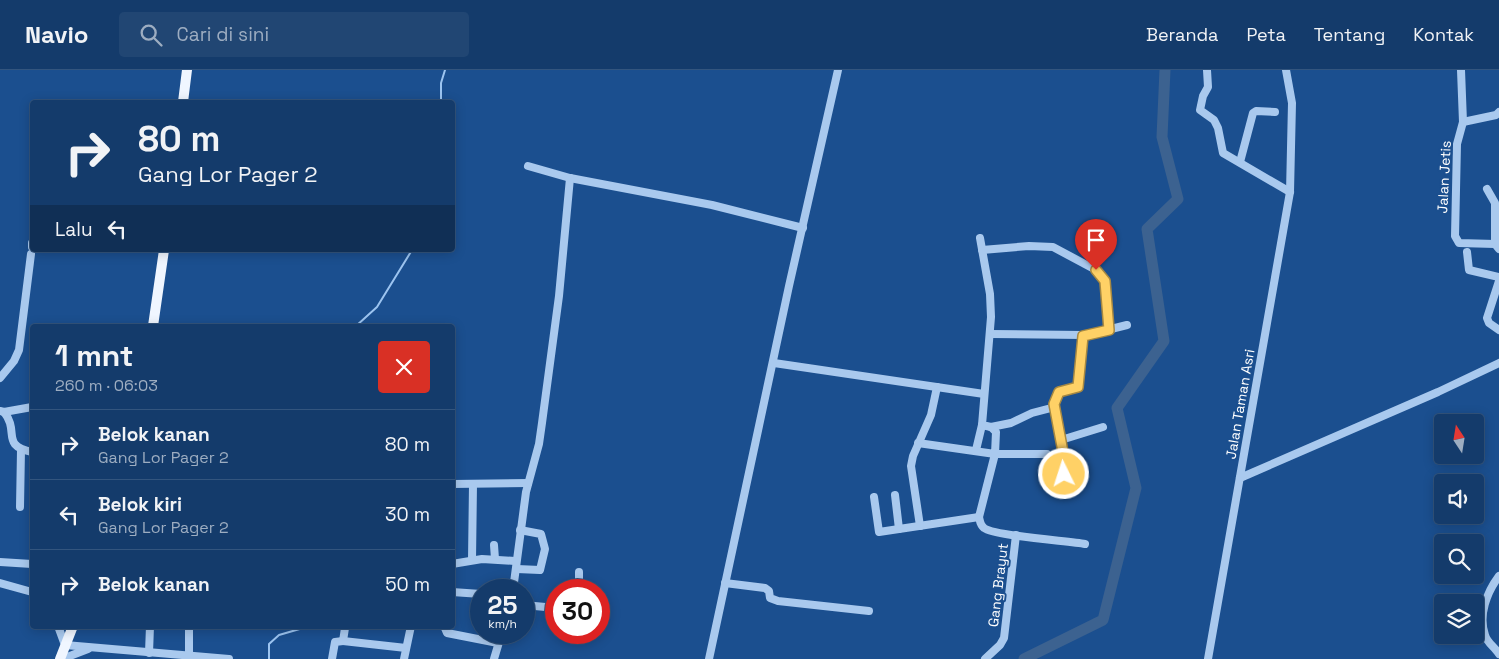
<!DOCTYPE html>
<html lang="id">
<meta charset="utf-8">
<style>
:root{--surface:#143b6b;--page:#214673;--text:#f1f3f6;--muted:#9dadc1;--line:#33557e}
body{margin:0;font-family:"Space Grotesk",sans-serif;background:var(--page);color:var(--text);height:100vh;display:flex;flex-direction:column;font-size:19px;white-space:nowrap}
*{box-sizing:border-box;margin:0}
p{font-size:16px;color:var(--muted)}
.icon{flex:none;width:28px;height:28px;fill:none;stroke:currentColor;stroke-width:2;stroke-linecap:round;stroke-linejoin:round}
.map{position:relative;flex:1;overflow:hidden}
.sheet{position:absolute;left:30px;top:254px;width:425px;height:305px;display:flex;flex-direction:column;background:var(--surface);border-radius:5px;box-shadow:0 2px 12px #0003,0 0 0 1px var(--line)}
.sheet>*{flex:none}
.guide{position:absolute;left:30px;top:30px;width:425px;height:152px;border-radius:5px;box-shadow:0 2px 12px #0003,0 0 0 1px var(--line);background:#143b6b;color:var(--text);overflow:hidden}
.needle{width:32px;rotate:348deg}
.fabs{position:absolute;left:1434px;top:344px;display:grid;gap:10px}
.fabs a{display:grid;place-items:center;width:50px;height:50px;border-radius:5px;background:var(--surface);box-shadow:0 2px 12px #0003,0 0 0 1px var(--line);font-size:25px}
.speed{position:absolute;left:470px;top:509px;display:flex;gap:10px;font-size:25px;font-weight:700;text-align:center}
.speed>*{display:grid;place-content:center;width:65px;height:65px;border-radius:50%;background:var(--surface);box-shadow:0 2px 12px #0003,0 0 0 1px var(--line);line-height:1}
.speed small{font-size:12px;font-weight:400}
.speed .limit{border:8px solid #d22;background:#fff;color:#111}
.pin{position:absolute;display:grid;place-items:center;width:42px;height:42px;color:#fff;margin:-51px -21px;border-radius:50% 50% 50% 0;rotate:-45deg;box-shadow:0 0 5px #0007}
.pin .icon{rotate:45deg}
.me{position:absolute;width:55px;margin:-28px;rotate:356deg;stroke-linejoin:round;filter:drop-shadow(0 0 4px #0008)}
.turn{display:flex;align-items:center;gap:18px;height:105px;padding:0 25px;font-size:22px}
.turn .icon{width:65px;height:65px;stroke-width:2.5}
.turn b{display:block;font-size:35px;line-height:42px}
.then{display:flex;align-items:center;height:48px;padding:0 25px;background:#0003;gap:10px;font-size:19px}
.round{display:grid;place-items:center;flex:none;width:52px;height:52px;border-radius:5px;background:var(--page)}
.headline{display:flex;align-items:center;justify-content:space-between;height:85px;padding:0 25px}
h1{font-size:30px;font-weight:700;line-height:38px}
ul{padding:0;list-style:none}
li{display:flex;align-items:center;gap:15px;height:70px;padding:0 25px;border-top:1px solid var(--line)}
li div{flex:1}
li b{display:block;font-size:19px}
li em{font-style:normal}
header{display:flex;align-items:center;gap:30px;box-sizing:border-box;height:70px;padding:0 25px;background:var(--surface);border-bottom:1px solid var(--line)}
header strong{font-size:24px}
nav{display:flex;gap:28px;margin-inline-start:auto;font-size:18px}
.search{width:350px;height:45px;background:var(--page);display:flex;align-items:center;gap:12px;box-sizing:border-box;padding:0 18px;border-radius:5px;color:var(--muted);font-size:19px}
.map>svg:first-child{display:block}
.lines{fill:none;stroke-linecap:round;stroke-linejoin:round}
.stream{stroke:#9cc4f0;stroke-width:2}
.river{stroke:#3c6290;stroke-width:11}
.minor{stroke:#a9c9ee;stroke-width:8}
.major{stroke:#f0f6ff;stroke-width:10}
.route-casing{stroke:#a68842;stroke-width:12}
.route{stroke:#ffd166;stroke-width:9}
.labels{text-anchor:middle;stroke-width:4;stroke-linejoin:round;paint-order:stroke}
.street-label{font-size:14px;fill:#fff;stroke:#1b4f8f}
</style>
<header>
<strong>Navio</strong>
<div class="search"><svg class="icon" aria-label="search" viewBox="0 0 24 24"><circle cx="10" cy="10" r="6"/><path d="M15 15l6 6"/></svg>Cari di sini</div>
<nav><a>Beranda</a><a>Peta</a><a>Tentang</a><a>Kontak</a></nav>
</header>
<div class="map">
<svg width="1499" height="589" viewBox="0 0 1499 589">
<rect width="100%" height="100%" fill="#1b4f8f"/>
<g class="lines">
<g class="stream">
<path d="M 441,32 L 441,13 L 445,0"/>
<path d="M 356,256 L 377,237 L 412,180"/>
<path d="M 269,589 L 269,574 L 279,565 L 310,556"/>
</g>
<path class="river" d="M 1024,589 L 1103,550 L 1136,418 L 1117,338 L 1164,271 L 1147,159 L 1178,129 L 1162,67 L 1165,0"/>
<g class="minor">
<path d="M 1207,0 L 1208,17 L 1203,26 L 1200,40 L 1214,50 L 1218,58 L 1223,83 L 1290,122"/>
<path d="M 1461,0 L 1463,52 L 1457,74 L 1455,166 L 1459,173 L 1495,174 L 1499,179"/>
<path d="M 1463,52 L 1496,45 L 1499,42"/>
<path d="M 1240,92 L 1253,43 L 1256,41 L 1275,42"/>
<path d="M 528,96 L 570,108 L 712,135 L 803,158"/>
<path d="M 1487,119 L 1495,133 L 1495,174"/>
<path d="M 32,177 L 32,173"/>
<path d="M 982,180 L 1029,176 L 1053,177 L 1096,200 L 1105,211 L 1109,260"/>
<path d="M 1467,182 L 1469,200 L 1499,207"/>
<path d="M 1499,211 L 1487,248 L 1489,253 L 1499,260"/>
<path d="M 990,264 L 1083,265 L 1078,317 L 1059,322 L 1054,334 L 1063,382 L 1064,404 L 1079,407"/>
<path d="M 1083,266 L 1127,255"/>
<path d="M 774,293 L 984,324"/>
<path d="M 0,308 L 14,291 L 19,280 L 31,184"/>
<path d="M 0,341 L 4,342 C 20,362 0,375 32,382"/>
<path d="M 4,342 L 32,337"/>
<path d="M 991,357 L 1011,353 L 1032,343 L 1055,337"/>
<path d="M 1061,370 L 1103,357"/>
<path d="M 918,373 L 995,384 L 996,362 L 991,357 L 982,355 L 991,247 L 990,224 L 980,168"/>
<path d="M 976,380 L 982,355"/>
<path d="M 1047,384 L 995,384 L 979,447 C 980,451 980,455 984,458 C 994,466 1068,471 1085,474"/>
<path d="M 1240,408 L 1438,322 L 1499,293"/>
<path d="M 452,414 L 528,413"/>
<path d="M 895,425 L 899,459"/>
<path d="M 874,427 L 879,462 L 979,447"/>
<path d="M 20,437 L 21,380"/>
<path d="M 920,456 L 911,396 L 913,386 L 931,345 L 937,317"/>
<path d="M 494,475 L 495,489"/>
<path d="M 472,490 L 473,414"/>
<path d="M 0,492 L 32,494"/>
<path d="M 452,494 L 482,489 L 515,491"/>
<path d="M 517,499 L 540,500 L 545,479 L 541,464 L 520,460"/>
<path d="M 1499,506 C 1487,522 1478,545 1485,565 C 1487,573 1495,577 1499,584"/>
<path d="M 0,513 L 32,522"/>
<path d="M 725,513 L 765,518 L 769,521 L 770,528 L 778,531 L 869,541"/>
<path d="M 513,520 L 526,422 L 539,374 L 542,353 L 559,226 L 570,108"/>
<path d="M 579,520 L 579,502"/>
<path d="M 452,522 L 481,524"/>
<path d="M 524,535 L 556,538"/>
<path d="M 58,556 L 65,575 L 229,589"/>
<path d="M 189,556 L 189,586"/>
<path d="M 444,556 L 447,563 L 498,573"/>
<path d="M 345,558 L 343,571 L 406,578"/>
<path d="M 149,583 L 150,556"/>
<path d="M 62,589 L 88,579"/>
<path d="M 332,589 L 335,572 L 343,571"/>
<path d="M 404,589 L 411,556"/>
<path d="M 494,589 L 502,562"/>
<path d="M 709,589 L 789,216 L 838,0"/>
<path d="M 985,589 L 1000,575 L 1004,568 L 1016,465"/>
<path d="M 1208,589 L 1290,122 L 1292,33 L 1286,0"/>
</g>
<g class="major">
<path d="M 183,32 L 187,0"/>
<path d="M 153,256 L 164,180"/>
<path d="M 60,589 L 73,556"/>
</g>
</g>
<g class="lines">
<defs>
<path id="route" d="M 1064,404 L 1063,382 L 1054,334 L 1059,322 L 1078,317 L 1083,266 L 1109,260 L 1105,211 L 1096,200"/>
</defs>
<use href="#route" class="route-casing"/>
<use href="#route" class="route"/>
</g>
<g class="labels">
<g class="street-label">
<text transform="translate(1444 107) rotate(-87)" y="5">Jalan Jetis</text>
<text transform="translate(1240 334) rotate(-80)" y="5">Jalan Taman Asri</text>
<text transform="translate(998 515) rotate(-83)" y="5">Gang Brayut</text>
</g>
</g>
</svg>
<div class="fabs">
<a><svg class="needle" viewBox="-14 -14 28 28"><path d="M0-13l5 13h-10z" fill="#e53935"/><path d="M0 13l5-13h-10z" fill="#9dadc1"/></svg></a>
<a><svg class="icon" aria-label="sound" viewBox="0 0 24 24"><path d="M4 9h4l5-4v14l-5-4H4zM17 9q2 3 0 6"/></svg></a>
<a><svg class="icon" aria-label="search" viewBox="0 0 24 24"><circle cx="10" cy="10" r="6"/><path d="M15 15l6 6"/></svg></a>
<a><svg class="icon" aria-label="layers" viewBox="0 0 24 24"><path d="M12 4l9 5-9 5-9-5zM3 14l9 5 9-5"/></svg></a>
</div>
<div class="speed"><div>25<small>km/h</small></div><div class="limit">30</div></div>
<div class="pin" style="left:1096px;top:200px;background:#d93025"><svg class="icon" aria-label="arrive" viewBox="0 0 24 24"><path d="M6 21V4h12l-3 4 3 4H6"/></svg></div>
<svg class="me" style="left:1064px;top:404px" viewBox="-20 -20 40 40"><circle r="17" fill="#ffd166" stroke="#fff" stroke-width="3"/><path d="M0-11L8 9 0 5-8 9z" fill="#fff"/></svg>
<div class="guide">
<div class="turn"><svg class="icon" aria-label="right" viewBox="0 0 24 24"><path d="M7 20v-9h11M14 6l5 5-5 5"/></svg><div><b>80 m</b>Gang Lor Pager 2</div></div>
<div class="then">Lalu<svg class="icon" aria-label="left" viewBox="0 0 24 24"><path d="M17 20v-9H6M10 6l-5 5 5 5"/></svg></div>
</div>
<section class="sheet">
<div class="headline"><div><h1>1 mnt</h1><p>260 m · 06:03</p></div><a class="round" style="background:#d93025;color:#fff"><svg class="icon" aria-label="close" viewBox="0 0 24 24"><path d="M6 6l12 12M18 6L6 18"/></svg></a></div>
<ul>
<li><svg class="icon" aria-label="right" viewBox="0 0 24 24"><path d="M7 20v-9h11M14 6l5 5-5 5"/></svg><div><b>Belok kanan</b><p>Gang Lor Pager 2</p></div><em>80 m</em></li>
<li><svg class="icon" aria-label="left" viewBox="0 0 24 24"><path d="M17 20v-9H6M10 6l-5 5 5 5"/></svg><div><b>Belok kiri</b><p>Gang Lor Pager 2</p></div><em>30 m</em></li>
<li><svg class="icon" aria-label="right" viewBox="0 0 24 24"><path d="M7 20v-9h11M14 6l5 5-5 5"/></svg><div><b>Belok kanan</b></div><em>50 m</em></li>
</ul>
</section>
</div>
